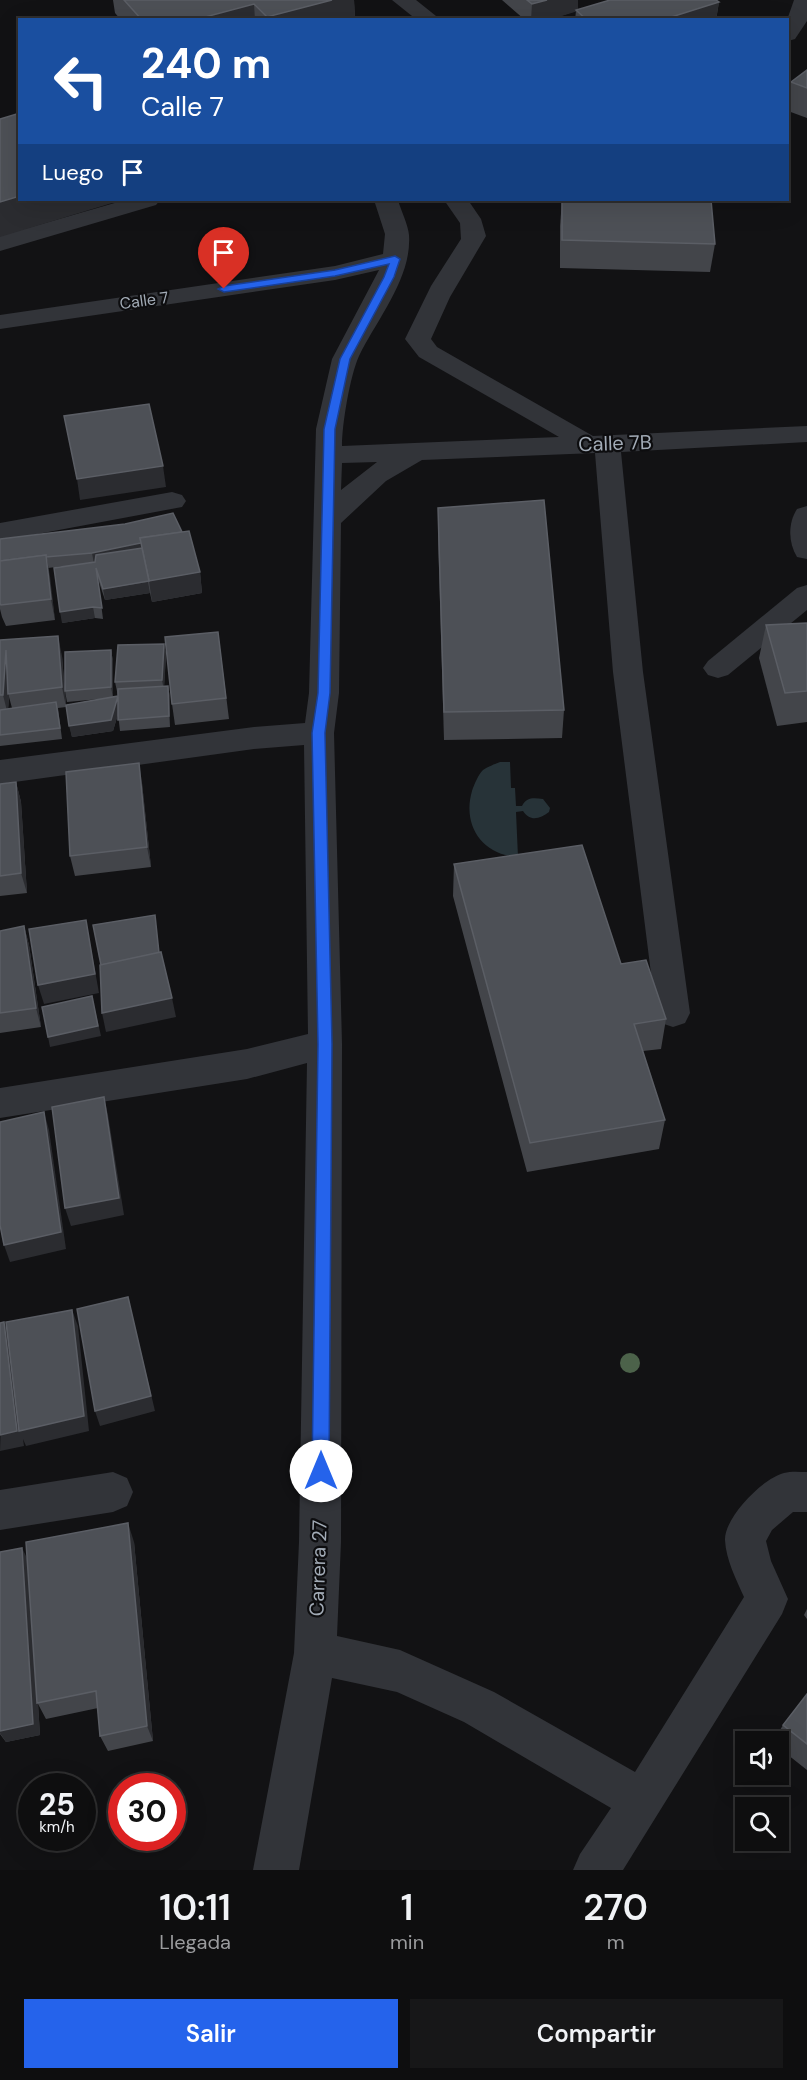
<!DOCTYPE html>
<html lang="es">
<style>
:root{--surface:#0e0e0f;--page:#171718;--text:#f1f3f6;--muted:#9b9c9e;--line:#2e2e2f;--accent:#2563eb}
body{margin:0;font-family:"DM Sans",sans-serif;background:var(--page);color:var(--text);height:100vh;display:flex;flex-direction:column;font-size:22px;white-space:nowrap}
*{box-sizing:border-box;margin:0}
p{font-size:20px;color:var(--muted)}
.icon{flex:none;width:33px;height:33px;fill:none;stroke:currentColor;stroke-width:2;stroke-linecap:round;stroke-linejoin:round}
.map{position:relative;height:1870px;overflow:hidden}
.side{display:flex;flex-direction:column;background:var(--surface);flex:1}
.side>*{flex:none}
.banner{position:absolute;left:18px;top:18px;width:771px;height:183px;border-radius:0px;box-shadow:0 6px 24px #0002,0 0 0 2px var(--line);background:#1a4fa0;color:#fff;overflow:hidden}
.controls{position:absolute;left:735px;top:1731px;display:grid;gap:12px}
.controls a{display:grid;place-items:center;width:54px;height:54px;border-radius:0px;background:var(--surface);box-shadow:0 6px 24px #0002,0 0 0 2px var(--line);font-size:30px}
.speed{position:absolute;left:18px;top:1773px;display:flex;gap:12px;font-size:30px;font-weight:700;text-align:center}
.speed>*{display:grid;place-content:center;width:78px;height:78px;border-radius:50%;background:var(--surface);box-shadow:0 6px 24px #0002,0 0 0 2px var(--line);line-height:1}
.speed small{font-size:15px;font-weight:400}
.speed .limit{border:9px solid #d22;background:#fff;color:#111}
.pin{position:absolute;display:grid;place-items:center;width:51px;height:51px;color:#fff;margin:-62px -26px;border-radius:50% 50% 50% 0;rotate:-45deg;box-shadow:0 0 6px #0007}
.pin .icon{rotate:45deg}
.me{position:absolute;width:66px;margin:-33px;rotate:0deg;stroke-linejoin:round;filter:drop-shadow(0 0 4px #0008)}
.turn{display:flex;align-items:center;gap:21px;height:126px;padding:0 24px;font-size:27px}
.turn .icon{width:78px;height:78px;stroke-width:2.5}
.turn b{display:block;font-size:42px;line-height:51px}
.then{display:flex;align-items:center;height:57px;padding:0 24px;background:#0003;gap:12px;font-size:22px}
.eta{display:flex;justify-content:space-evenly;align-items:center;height:102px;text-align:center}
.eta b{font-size:36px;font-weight:600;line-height:42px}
.button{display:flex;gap:12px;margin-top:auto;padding:12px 24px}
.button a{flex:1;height:69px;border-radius:0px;background:var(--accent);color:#fff;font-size:24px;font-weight:600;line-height:69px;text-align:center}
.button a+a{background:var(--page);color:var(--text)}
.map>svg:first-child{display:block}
.water{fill:#273338}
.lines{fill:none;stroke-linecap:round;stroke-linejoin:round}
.minor{fill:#323439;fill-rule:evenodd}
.tree{fill:#4c624a}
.wall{fill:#43454a;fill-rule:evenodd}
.shaded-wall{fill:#2b2c30}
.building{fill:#4d5056;stroke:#5b5e65;stroke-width:1.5}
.route{fill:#2563eb;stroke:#184099;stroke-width:1.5}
.labels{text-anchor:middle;stroke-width:4.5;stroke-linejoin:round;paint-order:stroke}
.far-street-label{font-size:16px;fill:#a2abb6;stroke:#0d0d0f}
.street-label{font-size:20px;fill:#a2abb6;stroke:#0d0d0f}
</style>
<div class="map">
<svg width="807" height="1870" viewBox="0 0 807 1870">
<rect width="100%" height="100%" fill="#121214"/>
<path class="water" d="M 500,762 L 510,762 L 511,788 L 515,788 L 516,806 L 522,806 C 527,797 533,798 543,799 L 550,808 L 549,812 C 540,819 530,822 523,811 L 516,812 L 518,857 C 482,855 462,825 472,791 C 474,785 478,775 483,770 C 487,767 495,764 500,762 Z"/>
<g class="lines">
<g class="minor">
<path d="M 392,0 L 416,0 L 441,20 L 417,20 Z"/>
<path d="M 794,0 L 807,0 L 807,21 L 795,39 L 788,41 L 787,20 Z"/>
<path d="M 125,200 L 160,200 L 156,205 L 0,251 L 0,236 Z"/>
<path d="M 374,200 L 398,200 C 401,211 408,224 409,235 C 412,278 377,319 359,356 C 350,376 342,424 342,446 L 559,437 L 419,357 L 405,339 L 431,286 L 461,239 L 460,223 L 444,200 L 468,200 L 481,219 L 486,236 L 450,297 L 431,339 L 437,347 L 593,436 L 807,426 L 807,442 L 621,452 L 643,672 L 690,1013 L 685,1023 L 673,1027 L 661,1023 L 656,1013 L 613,672 L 595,453 L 422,460 L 386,481 L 341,523 L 339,693 L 334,733 L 342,1044 L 341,1542 L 337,1636 L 400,1650 L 494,1692 L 635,1772 L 744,1597 C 736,1579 726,1560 725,1540 C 724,1518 763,1478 784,1473 C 791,1471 800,1472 807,1472 L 807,1512 L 793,1512 L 772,1530 L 766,1541 L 771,1561 L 788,1599 L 782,1614 L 623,1870 L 573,1870 L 580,1854 L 611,1808 L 464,1722 L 397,1692 L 332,1678 L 299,1870 L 253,1870 L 294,1653 L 299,1542 L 307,1063 L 247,1079 L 0,1118 L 0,1088 L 247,1049 L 308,1034 L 304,745 L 254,749 L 0,784 L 0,760 L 254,727 L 305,723 L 309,693 L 316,429 L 332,359 L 379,270 L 335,280 L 0,329 L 0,315 L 335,266 L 383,254 L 385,234 ZM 377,462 L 341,490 L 342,463 Z"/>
<path d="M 172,492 L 182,495 L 186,501 L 182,507 L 0,541 L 0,523 Z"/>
<path d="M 807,506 L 807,559 L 797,557 C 788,542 788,523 797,509 Z"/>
<path d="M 807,585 L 807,610 L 728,675 L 718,678 L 708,675 L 703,668 L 708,661 L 797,588 Z"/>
<path d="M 113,1472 L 127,1478 L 133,1492 L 127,1506 L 113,1512 L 0,1530 L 0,1490 Z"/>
</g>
</g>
<circle class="tree" cx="630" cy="1363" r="10"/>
<g class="wall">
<path d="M 113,0 L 354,0 L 355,20 L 121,20 L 115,13 Z"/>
<path d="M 502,0 L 578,0 L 578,10 L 719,2 L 716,20 L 575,20 L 576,11 L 548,20 L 525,20 Z"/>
<path d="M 807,70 L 807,118 L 788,111 L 788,100 L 791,82 Z"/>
<path d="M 562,200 L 715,244 L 710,272 L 560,268 L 560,226 Z"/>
<path d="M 438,508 L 564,710 L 562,738 L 444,740 L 438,536 Z"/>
<path d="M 125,524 L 200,572 L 202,593 L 152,602 L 150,593 L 105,600 L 98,579 L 103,619 L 95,618 L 62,623 L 64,566 L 48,568 L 55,620 L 6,626 L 2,617 L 0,609 L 0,539 Z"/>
<path d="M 807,623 L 807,722 L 777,726 L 759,658 L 766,625 Z"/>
<path d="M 218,632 L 229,719 L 175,725 L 172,704 Z"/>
<path d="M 0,640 L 62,656 L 66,705 L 100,699 L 67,702 L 65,691 L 111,650 L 113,661 L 113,697 L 118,696 L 115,682 L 164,644 L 166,655 L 164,686 L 168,686 L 170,697 L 170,727 L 120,731 L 118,714 L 113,731 L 72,737 L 66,707 L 58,708 L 62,739 L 0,746 ZM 9,697 L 12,708 L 8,709 Z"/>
<path d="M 16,782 L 21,802 L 27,893 L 0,896 L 0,784 Z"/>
<path d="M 142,783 L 151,867 L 75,876 L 70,856 Z"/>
<path d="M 454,864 L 621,964 L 666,1019 L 661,1049 L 643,1051 L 665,1120 L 659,1149 L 527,1172 L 453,896 Z"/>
<path d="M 24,926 L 29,945 L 41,1027 L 0,1033 L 0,931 Z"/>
<path d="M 134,1542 L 153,1741 L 108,1751 L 100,1736 L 98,1708 L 46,1719 L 38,1704 L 40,1735 L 6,1742 L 0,1734 L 0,1552 L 27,1559 Z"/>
<path d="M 807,1609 L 807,1619 L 804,1615 Z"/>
<path d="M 807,1694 L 807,1770 L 778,1747 L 778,1742 L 773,1742 L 783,1725 Z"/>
</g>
<g class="shaded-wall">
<path d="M 332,0 L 354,0 L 355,20 L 267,20 L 267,17 Z"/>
<path d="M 547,0 L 578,0 L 578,11 L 548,20 L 531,20 L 532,4 Z"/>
<path d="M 719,2 L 716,20 L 662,20 Z"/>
<path d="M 254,4 L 255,20 L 194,20 Z"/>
<path d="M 20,196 L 20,200 L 122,200 L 0,237 L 0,202 Z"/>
<path d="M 163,466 L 166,487 L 80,500 L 77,479 Z"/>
<path d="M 141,543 L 143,554 L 94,564 L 92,553 Z"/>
<path d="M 46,555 L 50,576 L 55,620 L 51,599 Z"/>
<path d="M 200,572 L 202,593 L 152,602 L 149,581 Z"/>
<path d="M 148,582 L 150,593 L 105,600 L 103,589 Z"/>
<path d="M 93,607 L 95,618 L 62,623 L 60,612 Z"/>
<path d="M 58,636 L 62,656 L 66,707 L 62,687 Z"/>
<path d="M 164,644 L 166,655 L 164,691 L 162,680 Z"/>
<path d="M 6,650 L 9,697 L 8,715 L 3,695 Z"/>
<path d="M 111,650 L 113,661 L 113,698 L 111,687 Z"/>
<path d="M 168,686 L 170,697 L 170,727 L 169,716 Z"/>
<path d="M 118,696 L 120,707 L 113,731 L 72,737 L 69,726 Z"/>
<path d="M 139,763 L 142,783 L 151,867 L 147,847 Z"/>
<path d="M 16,782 L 21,802 L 27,893 L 21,873 Z"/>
<path d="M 86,920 L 99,993 L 44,1004 L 38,985 Z"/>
<path d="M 24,926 L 29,945 L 41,1027 L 36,1008 Z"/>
<path d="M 92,996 L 101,1036 L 50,1047 L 48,1037 Z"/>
<path d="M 172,998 L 176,1017 L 106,1032 L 102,1013 Z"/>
<path d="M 104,1097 L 108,1115 L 124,1215 L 71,1226 L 65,1208 Z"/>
<path d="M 44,1112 L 49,1130 L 66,1249 L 10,1262 L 4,1245 Z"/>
<path d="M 128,1297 L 155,1411 L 100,1426 L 95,1411 Z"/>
<path d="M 72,1310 L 78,1326 L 89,1431 L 26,1446 L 23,1439 L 24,1446 L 0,1451 L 4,1322 L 10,1338 Z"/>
<path d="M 128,1523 L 134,1542 L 153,1741 L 147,1726 Z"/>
<path d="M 22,1548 L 29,1562 L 40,1735 L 6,1742 L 0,1733 L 0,1731 Z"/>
</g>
<g class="building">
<path d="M 124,0 L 332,0 L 267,17 L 254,4 L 194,20 L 142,20 Z"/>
<path d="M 527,0 L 547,0 L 532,4 Z"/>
<path d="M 610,0 L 716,0 L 719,2 L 662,20 L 587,20 L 576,10 Z"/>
<path d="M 807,70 L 807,88 L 791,82 Z"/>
<path d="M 20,113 L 20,196 L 0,202 L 0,119 Z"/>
<path d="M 562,200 L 711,200 L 715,244 L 562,240 Z"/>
<path d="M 149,404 L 163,466 L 77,479 L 64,416 Z"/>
<path d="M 544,500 L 564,710 L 444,712 L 438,508 Z"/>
<path d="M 173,513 L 182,532 L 140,538 L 141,543 L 92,553 L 46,557 L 46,555 L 0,561 L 0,539 L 125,524 Z"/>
<path d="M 189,531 L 200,572 L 149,581 L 140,538 Z"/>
<path d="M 142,548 L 149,581 L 103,589 L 96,568 L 102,608 L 93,607 L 60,612 L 54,568 L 95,562 L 96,555 Z"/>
<path d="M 46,555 L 51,599 L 1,605 L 0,603 L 0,561 Z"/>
<path d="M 807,623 L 807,691 L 785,693 L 766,625 Z"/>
<path d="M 218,632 L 226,698 L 172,704 L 165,637 Z"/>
<path d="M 58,636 L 62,687 L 8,694 L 6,650 L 3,695 L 0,695 L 0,640 Z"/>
<path d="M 164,644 L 162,680 L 115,682 L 118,645 Z"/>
<path d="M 111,650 L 111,687 L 65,691 L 65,652 Z"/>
<path d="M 168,686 L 169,716 L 118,720 L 118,696 L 111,720 L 69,726 L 66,705 L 118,696 L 118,689 Z"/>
<path d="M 56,702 L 60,728 L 0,735 L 0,710 Z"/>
<path d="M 139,763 L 147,847 L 70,856 L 66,772 Z"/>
<path d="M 16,782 L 21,873 L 0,876 L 0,784 Z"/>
<path d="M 582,845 L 621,964 L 646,960 L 666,1019 L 634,1024 L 665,1120 L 530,1143 L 454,864 Z"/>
<path d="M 155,915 L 159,953 L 101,965 L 93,925 Z"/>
<path d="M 86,920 L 95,974 L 38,985 L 29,929 Z"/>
<path d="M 24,926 L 36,1008 L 0,1013 L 0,931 Z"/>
<path d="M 161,952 L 172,998 L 102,1013 L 100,965 Z"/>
<path d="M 92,996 L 98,1026 L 48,1037 L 42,1007 Z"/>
<path d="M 104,1097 L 119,1198 L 65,1208 L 52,1107 Z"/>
<path d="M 44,1112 L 61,1232 L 4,1245 L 0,1225 L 0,1122 Z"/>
<path d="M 128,1297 L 151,1396 L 95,1411 L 77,1309 Z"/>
<path d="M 72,1310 L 84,1416 L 19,1431 L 6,1322 Z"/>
<path d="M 4,1322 L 17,1431 L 0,1435 L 0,1323 Z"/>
<path d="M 128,1523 L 147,1726 L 100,1736 L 96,1691 L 37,1703 L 26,1542 Z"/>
<path d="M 22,1548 L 33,1724 L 0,1731 L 0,1552 Z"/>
<path d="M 807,1694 L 807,1744 L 783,1725 Z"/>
</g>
<path class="route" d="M 395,256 L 400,259 L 394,277 L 350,359 L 335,429 L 330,693 L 325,733 L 332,1044 L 329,1471 L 327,1477 L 321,1479 L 315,1477 L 312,1471 L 318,1044 L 312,733 L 318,693 L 324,429 L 340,359 L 384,277 L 389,264 L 335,276 L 224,292 L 218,289 L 224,286 L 335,270 Z"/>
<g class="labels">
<g class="far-street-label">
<text transform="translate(144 300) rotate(-8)" y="6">Calle 7</text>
</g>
<g class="street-label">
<text transform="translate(615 443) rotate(-2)" y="7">Calle 7B</text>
<text transform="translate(318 1568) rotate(-88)" y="7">Carrera 27</text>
</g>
</g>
</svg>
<div class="controls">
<a><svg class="icon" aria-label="sound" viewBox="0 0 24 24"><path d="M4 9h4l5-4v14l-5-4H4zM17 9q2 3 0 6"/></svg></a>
<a><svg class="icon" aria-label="search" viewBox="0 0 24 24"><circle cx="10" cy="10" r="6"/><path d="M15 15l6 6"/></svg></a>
</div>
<div class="speed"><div>25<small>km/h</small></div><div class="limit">30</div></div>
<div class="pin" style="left:224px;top:289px;background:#d93025"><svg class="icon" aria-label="arrive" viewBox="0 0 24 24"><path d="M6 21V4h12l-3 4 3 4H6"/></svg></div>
<svg class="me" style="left:321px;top:1471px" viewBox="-20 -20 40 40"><circle r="19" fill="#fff"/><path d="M0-13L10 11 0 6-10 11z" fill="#2563eb"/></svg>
<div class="banner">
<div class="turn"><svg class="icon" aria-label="left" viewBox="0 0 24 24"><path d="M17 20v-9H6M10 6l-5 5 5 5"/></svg><div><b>240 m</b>Calle 7</div></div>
<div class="then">Luego<svg class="icon" aria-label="arrive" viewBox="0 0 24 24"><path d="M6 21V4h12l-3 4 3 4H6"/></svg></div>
</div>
</div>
<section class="side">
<div class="eta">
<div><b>10:11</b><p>Llegada</p></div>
<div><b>1</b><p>min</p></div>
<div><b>270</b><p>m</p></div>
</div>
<div class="button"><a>Salir</a><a>Compartir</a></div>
</section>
